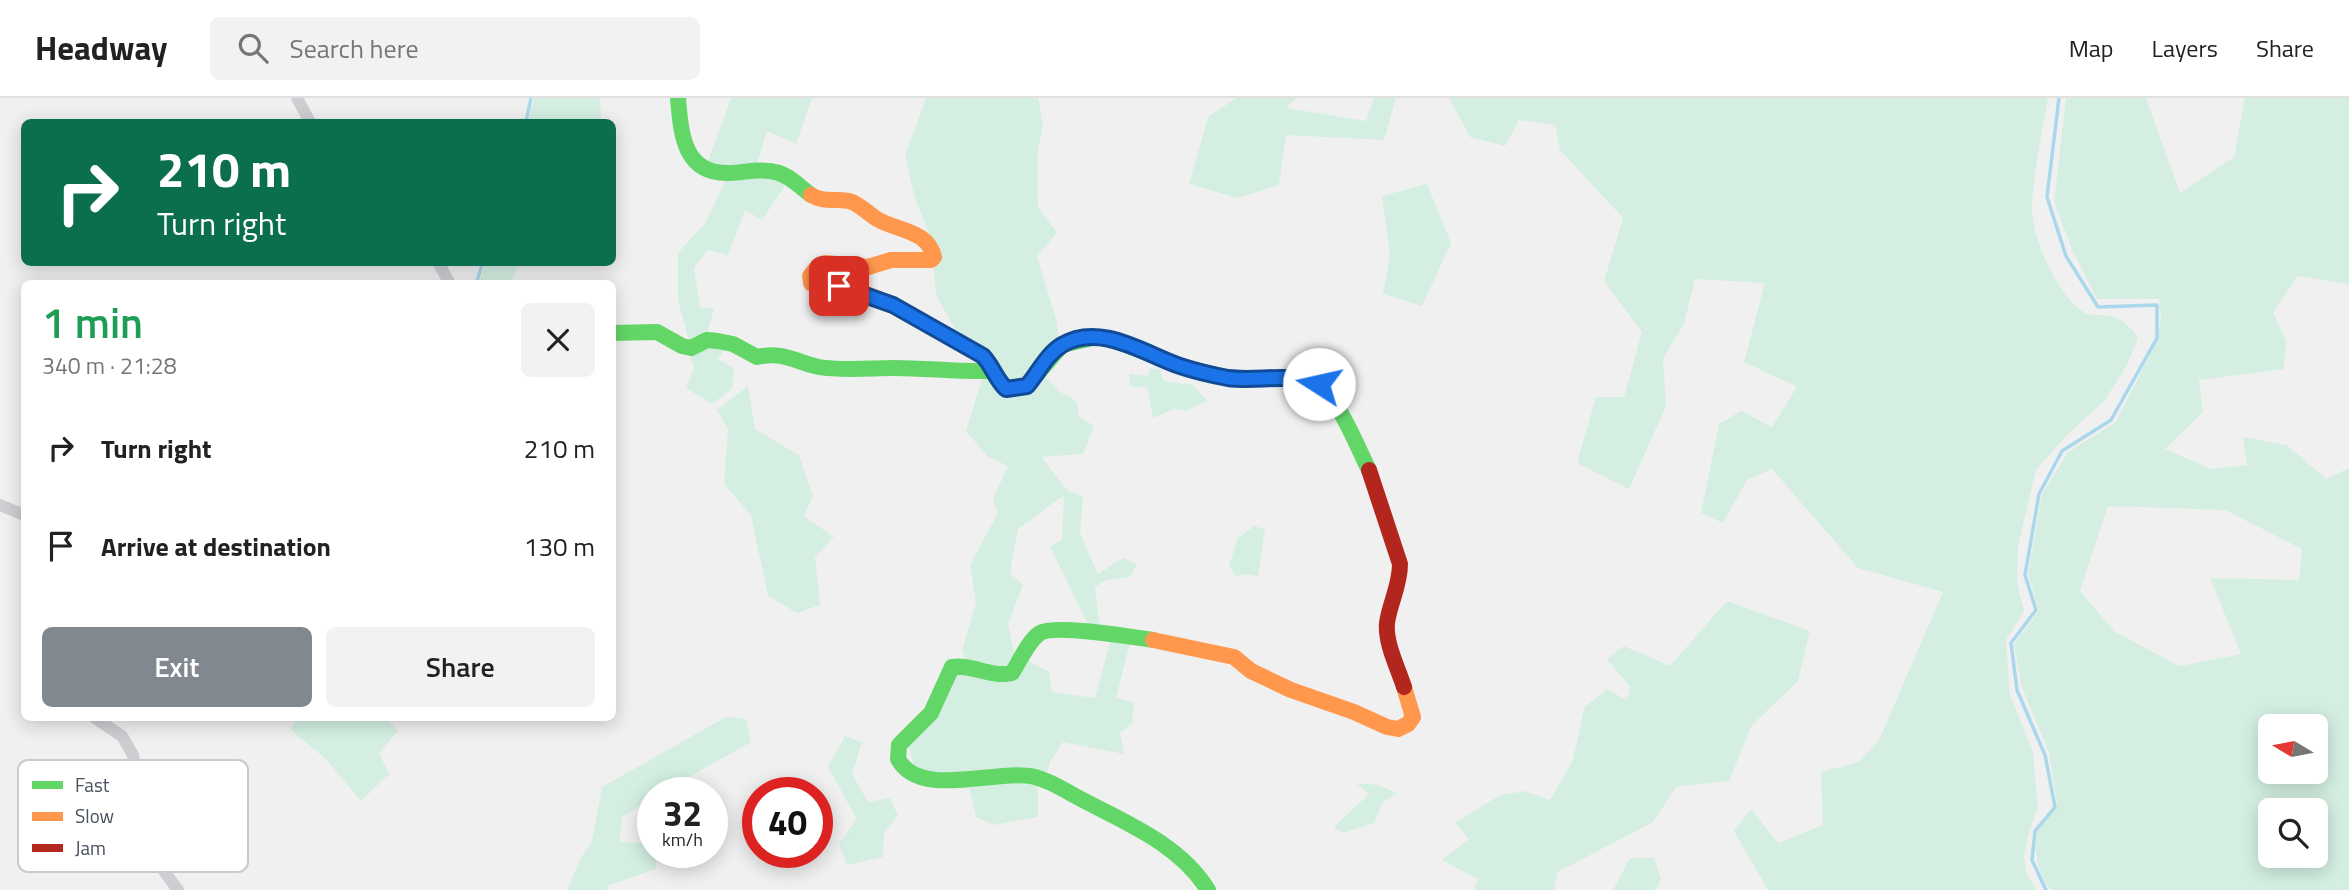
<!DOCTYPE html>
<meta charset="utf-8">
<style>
:root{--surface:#fff;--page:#f2f2f2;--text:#222;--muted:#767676;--line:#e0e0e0;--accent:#828890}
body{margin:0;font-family:"Titillium Web",sans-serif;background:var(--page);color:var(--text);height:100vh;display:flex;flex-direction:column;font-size:26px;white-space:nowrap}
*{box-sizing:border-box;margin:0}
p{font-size:23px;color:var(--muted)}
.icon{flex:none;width:38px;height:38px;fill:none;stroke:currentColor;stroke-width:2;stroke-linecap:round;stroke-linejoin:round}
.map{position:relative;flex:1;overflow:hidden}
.details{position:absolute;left:21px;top:182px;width:595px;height:441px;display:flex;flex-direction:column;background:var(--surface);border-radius:10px;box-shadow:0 4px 18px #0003}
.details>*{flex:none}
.banner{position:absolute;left:21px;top:21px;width:595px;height:147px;border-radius:10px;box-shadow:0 4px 18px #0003;background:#0b6e4f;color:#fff;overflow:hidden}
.needle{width:46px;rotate:280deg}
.fabs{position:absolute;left:2258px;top:616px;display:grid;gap:14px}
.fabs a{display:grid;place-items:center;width:70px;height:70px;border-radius:10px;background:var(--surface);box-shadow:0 4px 18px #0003;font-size:35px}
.speed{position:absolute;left:637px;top:679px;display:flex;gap:14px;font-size:35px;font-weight:700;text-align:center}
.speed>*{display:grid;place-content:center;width:91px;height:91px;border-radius:50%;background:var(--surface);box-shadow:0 4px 18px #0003;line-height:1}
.speed small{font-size:18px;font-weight:400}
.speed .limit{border:10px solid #d22;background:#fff;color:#111}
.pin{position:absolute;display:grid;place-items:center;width:60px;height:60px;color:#fff;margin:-30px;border-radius:14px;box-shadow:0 4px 10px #0006}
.me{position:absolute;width:77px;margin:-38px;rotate:280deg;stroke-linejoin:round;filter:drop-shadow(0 0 5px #0008)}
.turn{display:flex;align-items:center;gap:24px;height:147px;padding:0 21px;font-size:32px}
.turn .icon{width:91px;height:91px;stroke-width:2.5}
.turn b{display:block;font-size:49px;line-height:60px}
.round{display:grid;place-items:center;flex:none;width:74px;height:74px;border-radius:10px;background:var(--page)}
.overview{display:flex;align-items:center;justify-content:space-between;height:119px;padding:0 21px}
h1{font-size:42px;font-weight:600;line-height:52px;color:#1e9e55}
.action{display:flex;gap:14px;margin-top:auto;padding:14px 21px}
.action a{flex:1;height:80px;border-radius:10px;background:var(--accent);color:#fff;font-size:28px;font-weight:600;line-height:80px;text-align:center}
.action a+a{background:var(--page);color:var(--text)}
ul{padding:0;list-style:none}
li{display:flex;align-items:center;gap:21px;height:98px;padding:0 21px}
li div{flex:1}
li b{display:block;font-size:26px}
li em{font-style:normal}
header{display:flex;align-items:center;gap:42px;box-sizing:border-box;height:98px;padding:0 35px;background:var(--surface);border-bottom:2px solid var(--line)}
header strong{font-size:33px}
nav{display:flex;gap:38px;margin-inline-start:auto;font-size:24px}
.search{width:490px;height:63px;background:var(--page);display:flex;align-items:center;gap:18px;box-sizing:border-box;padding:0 24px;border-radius:10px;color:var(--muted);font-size:26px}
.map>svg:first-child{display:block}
.green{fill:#d4efe2;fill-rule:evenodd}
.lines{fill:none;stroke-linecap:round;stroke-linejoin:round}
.stream{stroke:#a9d8ed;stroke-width:3.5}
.street{stroke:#ccced1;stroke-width:12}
.fast{stroke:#63d668;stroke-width:16}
.slow{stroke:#ff974d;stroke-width:16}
.jam{stroke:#b3261e;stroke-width:16}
.route-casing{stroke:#114b97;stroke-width:18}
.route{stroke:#1a73e8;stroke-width:12}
.key{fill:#fff;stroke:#c8cace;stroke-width:2}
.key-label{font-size:19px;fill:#47505d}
</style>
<header>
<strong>Headway</strong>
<div class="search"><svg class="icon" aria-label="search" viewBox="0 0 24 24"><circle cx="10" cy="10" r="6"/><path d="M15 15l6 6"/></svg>Search here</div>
<nav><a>Map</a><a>Layers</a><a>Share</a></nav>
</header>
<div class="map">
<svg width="2349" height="792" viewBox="0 0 2349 792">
<rect width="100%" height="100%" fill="#f1f0f0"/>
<g class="green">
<path d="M 534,0 L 600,0 L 601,24 L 528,24 Z"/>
<path d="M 731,0 L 812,0 L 796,46 L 767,33 L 757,66 L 738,71 L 708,64 Z"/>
<path d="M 926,0 L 1038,0 L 1043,28 L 1037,57 L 1038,109 L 1057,135 L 1037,158 L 1057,225 L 1059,245 L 1033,276 L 1006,287 L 961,242 L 936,197 L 931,141 L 914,97 L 905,57 Z"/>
<path d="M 1236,0 L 1296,0 L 1286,10 L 1366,23 L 1374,0 L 1396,0 L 1384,42 L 1286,37 L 1279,87 L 1237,100 L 1189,86 L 1208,19 Z"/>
<path d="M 1449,0 L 2048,0 C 2042,35 2034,71 2032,106 C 2031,139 2056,196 2084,214 C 2088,217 2093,217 2099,217 C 2118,217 2128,225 2138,240 L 2127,267 L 2105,302 L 2064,340 L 2036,372 L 2018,448 L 2017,485 L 2024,513 L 2006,542 L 2010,597 L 2033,655 L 2038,709 L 2028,738 L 2024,759 L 2027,777 L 2037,792 L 1768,792 L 1734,733 L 1751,711 L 1778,745 L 1823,727 L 1821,674 L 1859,664 L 1879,642 L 1943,494 L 1858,470 L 1772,371 L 1747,382 L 1723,425 L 1701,415 L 1719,326 L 1741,313 L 1772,329 L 1797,289 L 1744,264 L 1765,185 L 1695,181 L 1684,226 L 1663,260 L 1666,308 L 1629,391 L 1577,365 L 1596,299 L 1624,299 L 1642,234 L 1604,183 L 1623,120 L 1560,52 L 1555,27 L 1519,22 L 1505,48 L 1470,39 Z"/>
<path d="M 2066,0 L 2146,0 L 2180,95 L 2234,59 L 2245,0 L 2349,0 L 2349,186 L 2298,178 L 2273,214 L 2286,243 L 2284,271 L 2199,282 L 2203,314 L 2165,351 L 2211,371 L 2247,367 L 2243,339 L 2287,347 L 2326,381 L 2349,370 L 2349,792 L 2052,792 C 2038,781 2031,745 2039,730 C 2044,722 2051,714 2057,707 L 2049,655 L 2021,587 L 2014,546 L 2039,513 L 2028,476 L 2042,396 L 2067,355 L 2116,324 L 2158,240 L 2161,220 L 2159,201 L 2097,201 L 2073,154 L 2054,104 ZM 2108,408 L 2225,412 L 2302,451 L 2299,482 L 2210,480 L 2241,556 L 2180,568 L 2115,534 L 2080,493 ZM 2270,628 L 2315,628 L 2315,674 L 2270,674 ZM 2270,712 L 2315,712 L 2315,758 L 2270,758 Z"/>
<path d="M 771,74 L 786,86 L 762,122 L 745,112 L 728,157 L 708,152 L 694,170 L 700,209 L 714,211 L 706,239 L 690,246 L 678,203 L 678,155 L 706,124 L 727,79 Z"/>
<path d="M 1427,86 L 1451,145 L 1422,208 L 1383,196 L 1390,157 L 1382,98 Z"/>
<path d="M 486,165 L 519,165 L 512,181 L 524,185 L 479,185 Z"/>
<path d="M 726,249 L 718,261 L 734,271 L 732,291 L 712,306 L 686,290 L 694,270 L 688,252 Z"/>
<path d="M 1150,270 L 1160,271 L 1164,283 L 1193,287 L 1207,303 L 1186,313 L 1174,311 L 1153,320 L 1147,289 L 1129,288 L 1130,276 L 1148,278 Z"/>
<path d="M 1043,276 L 1059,293 L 1076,303 L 1079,318 L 1094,328 L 1083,356 L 1041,359 L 1068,393 L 1083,398 L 1080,435 L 1098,476 L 1123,460 L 1137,466 L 1130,479 L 1106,482 L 1095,489 L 1100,531 L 1089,529 L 1050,448 L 1062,442 L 1064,397 L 1018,431 L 1010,475 L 1023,487 L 1008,526 L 1016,563 L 1008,572 L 967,565 L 962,552 L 976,505 L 970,467 L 998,415 L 993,401 L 1008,368 L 988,359 L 966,333 L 982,281 L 990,279 L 999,291 Z"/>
<path d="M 748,288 L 755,331 L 799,357 L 813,398 L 804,418 L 834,439 L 815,459 L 820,507 L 797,515 L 768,498 L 751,417 L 724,386 L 728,331 L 717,312 Z"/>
<path d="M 1254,428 L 1265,431 L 1258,478 L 1248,476 L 1236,478 L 1229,468 L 1238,440 Z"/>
<path d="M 1727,503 L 1810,533 L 1798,583 L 1752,627 L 1729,683 L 1676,689 L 1653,724 L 1558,774 L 1554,792 L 1474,792 L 1478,781 L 1442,762 L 1469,741 L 1455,725 L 1500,697 L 1525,693 L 1550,702 L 1573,662 L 1584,610 L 1606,591 L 1627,602 L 1630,589 L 1607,561 L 1624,548 L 1670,568 Z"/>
<path d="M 1111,540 L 1131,541 L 1116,600 L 1134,605 L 1132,625 L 1120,635 L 1124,656 L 1063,644 L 1050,664 L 1046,679 L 974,680 L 915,672 L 907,643 L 956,571 L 987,581 L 1025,558 L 1032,565 L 1049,574 L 1052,594 L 1095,600 Z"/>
<path d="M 726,619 L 746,621 L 751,644 L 661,695 L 653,695 L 653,700 L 622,719 L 620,744 L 653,746 L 653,754 L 656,754 L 656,771 L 607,788 L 607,792 L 567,792 L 580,761 L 592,744 L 602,689 Z"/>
<path d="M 298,620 L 386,620 L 398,633 L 379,655 L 389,676 L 361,703 L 326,661 L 290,631 Z"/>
<path d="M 845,638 L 862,644 L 852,676 L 868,704 L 890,700 L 898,718 L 884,734 L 883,759 L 847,767 L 839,746 L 857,721 L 828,669 Z"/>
<path d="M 1038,683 L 1038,719 L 993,727 L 976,719 L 969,689 L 984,684 Z"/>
<path d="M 1356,685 L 1378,687 L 1397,695 L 1382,705 L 1374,725 L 1343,735 L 1334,729 L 1369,696 Z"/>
<path d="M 1630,760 L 1654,760 L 1661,782 L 1655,792 L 1613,792 Z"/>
</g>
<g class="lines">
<g class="stream">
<path d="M 526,24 L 531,0"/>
<path d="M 476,186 L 483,164"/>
<path d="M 2046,792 L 2032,762 L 2035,733 L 2055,709 L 2045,657 L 2017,592 L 2011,545 L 2036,512 L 2025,477 L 2039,396 L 2062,353 L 2111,322 L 2157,240 L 2157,207 L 2098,209 L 2066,158 L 2047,99 L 2059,0"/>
</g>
<g class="street">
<path d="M 297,0 L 310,24"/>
<path d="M 438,164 L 450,186"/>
<path d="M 0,407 L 24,417"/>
<path d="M 95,620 L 122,638 L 133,657 L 149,745 L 158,765 L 178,792"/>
</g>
<g class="fast">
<path d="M 678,0 C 681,35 683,77 730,75 C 747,74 763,70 779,75 C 792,79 801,90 811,97"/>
<path d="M 612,235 L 657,234 L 682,248 L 691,250 L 707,242 L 718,243 L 733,246 L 757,259 C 784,253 795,264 819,269 C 841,273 872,270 894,270 C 927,270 958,274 991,273 L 991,267 L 983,258 L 921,223"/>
<path d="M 991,273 L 1006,291 L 1027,288 L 1062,247 L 1097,239 L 1114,242 L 1180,268 L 1228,280 L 1307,281 C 1338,294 1354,343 1369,372"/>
<path d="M 1153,542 C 1132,539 1055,526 1040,535 C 1028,543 1020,563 1012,575 C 990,580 973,566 952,569 L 931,615 L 899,647 L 898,661 C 920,702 997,670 1035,679 C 1051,683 1064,692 1079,700 C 1124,724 1180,746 1208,792"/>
</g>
<g class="slow">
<path d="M 811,97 C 824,105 835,100 849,103 C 860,106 867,115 877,121 C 897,133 928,132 934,159 L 931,162 L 891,162 L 868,169 L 825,165 L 818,168 L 810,178 L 811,185 C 819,189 824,185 833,187 C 861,191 897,209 921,223"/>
<path d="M 1153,542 L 1234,559 L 1251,573 L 1291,592 L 1354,614 L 1387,629 L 1398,631 L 1408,626 L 1413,619 L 1404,589"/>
</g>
<path class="jam" d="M 1369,372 L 1400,466 C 1400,488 1390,504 1387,525 C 1385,545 1398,570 1404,589"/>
</g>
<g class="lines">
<defs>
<path id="route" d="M 839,188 L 893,207 L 983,258 C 993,269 995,280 1006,291 L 1027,288 C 1038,275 1047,256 1062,247 C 1100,224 1145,256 1180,268 C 1195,273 1212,277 1228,280 C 1258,284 1290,274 1319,286"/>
</defs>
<use href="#route" class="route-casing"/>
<use href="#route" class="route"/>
</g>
<rect x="18" y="662" width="230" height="112" rx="10" class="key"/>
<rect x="32" y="683" width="31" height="8" fill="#63d668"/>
<rect x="32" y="714" width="31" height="9" fill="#ff974d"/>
<rect x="32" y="746" width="31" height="8" fill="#b3261e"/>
<g class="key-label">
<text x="75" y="694">Fast</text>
<text x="75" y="725">Slow</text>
<text x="75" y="757">Jam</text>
</g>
</svg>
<div class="fabs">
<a><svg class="needle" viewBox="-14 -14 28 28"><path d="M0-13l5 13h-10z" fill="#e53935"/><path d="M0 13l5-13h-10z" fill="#767676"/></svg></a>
<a><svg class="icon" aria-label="search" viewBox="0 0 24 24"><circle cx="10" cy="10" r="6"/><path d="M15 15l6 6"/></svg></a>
</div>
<div class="speed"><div>32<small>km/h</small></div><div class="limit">40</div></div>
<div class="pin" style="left:839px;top:188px;background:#d93025"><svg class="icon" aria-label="arrive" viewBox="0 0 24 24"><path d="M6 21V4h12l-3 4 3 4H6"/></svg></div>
<svg class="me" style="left:1319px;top:286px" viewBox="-20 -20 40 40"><circle r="19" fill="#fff"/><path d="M0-13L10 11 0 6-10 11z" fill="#1a73e8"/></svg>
<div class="banner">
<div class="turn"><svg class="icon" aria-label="right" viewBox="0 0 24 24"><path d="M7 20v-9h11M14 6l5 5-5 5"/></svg><div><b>210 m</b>Turn right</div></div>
</div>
<section class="details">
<div class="overview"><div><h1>1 min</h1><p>340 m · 21:28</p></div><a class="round"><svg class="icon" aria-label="close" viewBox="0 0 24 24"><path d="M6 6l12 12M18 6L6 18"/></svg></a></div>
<ul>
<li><svg class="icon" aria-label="right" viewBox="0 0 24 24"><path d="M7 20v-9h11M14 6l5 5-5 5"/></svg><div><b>Turn right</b></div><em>210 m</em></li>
<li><svg class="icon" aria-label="arrive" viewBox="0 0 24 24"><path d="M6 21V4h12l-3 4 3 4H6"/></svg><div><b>Arrive at destination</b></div><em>130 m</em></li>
</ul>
<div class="action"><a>Exit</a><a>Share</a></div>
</section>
</div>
